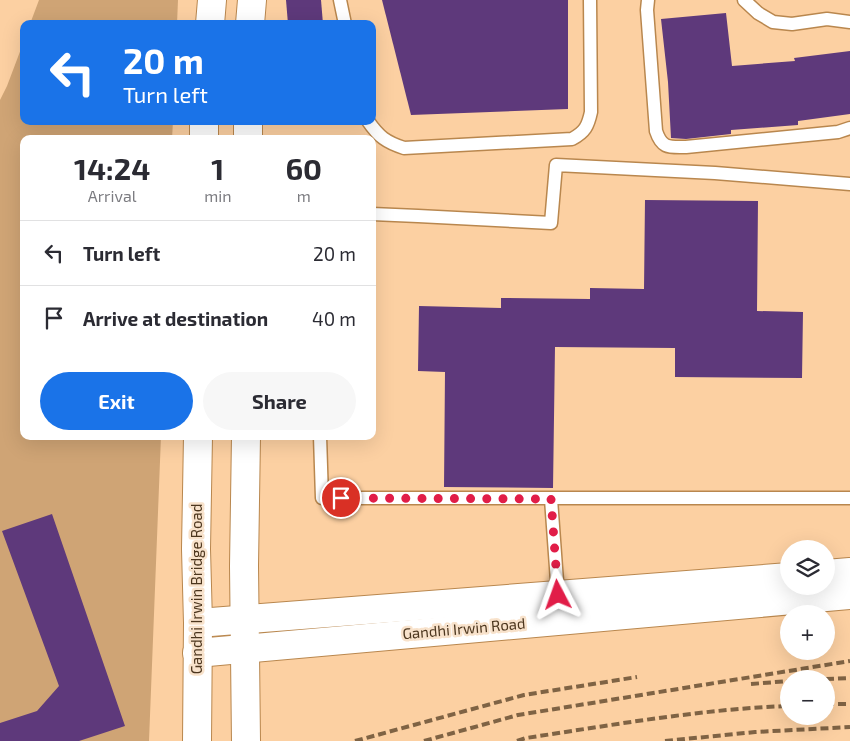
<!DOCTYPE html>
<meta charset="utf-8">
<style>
:root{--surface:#fff;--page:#f7f7f7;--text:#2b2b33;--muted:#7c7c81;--line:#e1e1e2;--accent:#1a73e8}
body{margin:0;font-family:"Exo 2",sans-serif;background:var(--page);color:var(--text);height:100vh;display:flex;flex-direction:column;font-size:19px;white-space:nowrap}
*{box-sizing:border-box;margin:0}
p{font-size:16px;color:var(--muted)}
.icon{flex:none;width:28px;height:28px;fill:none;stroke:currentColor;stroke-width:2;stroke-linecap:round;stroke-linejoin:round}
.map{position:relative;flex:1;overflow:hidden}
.sheet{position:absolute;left:20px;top:135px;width:356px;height:305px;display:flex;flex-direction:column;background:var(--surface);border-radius:10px;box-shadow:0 5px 20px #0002}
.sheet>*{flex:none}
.guide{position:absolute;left:20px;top:20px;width:356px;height:105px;border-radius:10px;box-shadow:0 5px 20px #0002;background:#1a73e8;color:#fff;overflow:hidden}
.tools{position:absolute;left:780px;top:540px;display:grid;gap:10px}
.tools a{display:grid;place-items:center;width:55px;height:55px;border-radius:50%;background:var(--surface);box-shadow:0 5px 20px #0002;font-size:25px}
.pin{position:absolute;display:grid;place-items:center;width:42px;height:42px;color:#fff;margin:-21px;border:2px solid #fff;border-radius:50%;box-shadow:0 1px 5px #0007}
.me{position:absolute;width:55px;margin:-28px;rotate:356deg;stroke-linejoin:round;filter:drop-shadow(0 0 4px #0008)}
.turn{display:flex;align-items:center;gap:18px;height:105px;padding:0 20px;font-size:22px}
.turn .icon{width:65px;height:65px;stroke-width:2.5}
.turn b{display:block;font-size:35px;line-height:42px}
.eta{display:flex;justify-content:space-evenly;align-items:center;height:85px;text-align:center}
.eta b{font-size:30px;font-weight:700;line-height:35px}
.cta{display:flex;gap:10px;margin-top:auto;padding:10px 20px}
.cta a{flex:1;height:58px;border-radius:30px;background:var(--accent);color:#fff;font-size:20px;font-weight:700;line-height:58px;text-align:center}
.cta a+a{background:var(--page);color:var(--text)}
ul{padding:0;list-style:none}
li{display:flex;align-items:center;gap:15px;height:65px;padding:0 20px;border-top:1px solid var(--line)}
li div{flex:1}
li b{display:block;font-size:19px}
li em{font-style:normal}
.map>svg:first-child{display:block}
.green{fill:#cfa475}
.building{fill:#5e397b}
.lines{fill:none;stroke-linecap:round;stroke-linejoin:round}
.lane-casing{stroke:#b9874e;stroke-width:15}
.secondary-casing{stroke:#b9874e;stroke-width:30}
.lane{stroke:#fff;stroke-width:12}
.secondary{stroke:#fff;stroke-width:28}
.rail{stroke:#7f6344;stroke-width:4;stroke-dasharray:8 4;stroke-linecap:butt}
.route{stroke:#e11d48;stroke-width:9;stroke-dasharray:0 16.2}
.labels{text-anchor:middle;stroke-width:5;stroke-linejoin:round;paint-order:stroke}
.street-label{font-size:15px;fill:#4c361e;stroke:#f8e2cb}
</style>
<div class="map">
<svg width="850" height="741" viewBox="0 0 850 741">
<rect width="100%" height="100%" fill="#fcd0a2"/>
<g class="green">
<path d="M 39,0 L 178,0 L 177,24 L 30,24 Z"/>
<path d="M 24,41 L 24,121 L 173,121 L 172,139 L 24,139 L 24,436 L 161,436 L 149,741 L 0,741 L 0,100 L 7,86 Z"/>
</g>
<g class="building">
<path d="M 286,0 L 321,0 L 323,24 L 288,24 Z"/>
<path d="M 382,0 L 568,0 L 568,109 L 411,115 Z"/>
<path d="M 726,13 L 732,66 L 795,61 L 794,58 L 850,51 L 850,114 L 798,121 L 798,125 L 731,130 L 731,134 L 686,139 L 671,138 L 668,82 L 661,19 Z"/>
<path d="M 645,200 L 758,201 L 757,311 L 803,312 L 802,378 L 675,377 L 675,348 L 555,347 L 553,488 L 444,487 L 445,372 L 418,371 L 419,306 L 501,308 L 501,298 L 590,299 L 590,288 L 644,289 Z"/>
<path d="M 52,514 L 125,726 L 79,741 L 0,741 L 0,723 L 37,711 L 59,686 L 2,531 Z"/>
</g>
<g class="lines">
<defs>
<g id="lane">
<path d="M 340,0 L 345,24"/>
<path d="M 648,0 L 647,10 L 656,131 C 662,149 669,147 686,147 L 838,132 L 850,128"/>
<path d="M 744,0 L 758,13 L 773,22 L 792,24 L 827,19 L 850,22"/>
<path d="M 368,121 C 379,137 386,142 404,148 L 572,139 C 585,132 588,126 591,112 L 590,0"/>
<path d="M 372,214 L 418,216 L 551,223 L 556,165 L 715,173 L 850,184"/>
<path d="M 320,436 L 322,498 L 850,498"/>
<path d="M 551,499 L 558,595"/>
</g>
<g id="secondary">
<path d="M 210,24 L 212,0"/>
<path d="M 250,24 L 252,0"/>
<path d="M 204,139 L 204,121"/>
<path d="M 248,139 L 248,121"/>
<path d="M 246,436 L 244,566 L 246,741"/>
<path d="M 826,574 L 850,572"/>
<path d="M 198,623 L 789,577"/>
<path d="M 197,653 L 850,595"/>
<path d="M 197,741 L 198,623 L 196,549 L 198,436"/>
</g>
</defs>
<use href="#lane" class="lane-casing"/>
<use href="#secondary" class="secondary-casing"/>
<use href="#lane" class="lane"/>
<use href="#secondary" class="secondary"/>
<g class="rail">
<path d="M 826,679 L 850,678"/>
<path d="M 751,684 L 789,681"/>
<path d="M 826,704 L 850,704"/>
<path d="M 355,741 L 524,695 L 637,677"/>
<path d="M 424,741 L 518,715 L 850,661"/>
<path d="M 517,741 L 526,738 C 613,725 701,709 789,706"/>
<path d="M 665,741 L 755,732 L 850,727"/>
</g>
</g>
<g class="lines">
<path class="route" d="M 341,498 L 551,499 L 558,595"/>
</g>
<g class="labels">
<g class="street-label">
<text transform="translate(197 589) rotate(-90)" y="5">Gandhi Irwin Bridge Road</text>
<text transform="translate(464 629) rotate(-5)" y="5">Gandhi Irwin Road</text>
</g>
</g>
</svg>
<div class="tools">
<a><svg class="icon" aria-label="layers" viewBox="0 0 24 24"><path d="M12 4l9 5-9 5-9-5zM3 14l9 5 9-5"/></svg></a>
<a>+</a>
<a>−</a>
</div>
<div class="pin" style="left:341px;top:498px;background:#d93025"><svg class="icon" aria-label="arrive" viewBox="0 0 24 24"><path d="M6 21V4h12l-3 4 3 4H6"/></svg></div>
<svg class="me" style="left:558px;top:595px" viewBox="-20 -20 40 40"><path d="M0-17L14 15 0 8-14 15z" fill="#e11d48" stroke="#fff" stroke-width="4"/></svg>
<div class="guide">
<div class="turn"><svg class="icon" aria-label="left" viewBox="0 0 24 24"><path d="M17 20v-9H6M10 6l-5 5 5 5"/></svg><div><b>20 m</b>Turn left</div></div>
</div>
<section class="sheet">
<div class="eta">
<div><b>14:24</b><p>Arrival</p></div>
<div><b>1</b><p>min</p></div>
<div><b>60</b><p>m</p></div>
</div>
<ul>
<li><svg class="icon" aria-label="left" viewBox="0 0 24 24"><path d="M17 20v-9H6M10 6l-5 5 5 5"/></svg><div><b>Turn left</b></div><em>20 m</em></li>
<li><svg class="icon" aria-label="arrive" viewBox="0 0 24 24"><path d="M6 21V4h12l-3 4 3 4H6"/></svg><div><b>Arrive at destination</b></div><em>40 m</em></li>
</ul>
<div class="cta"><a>Exit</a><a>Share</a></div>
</section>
</div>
